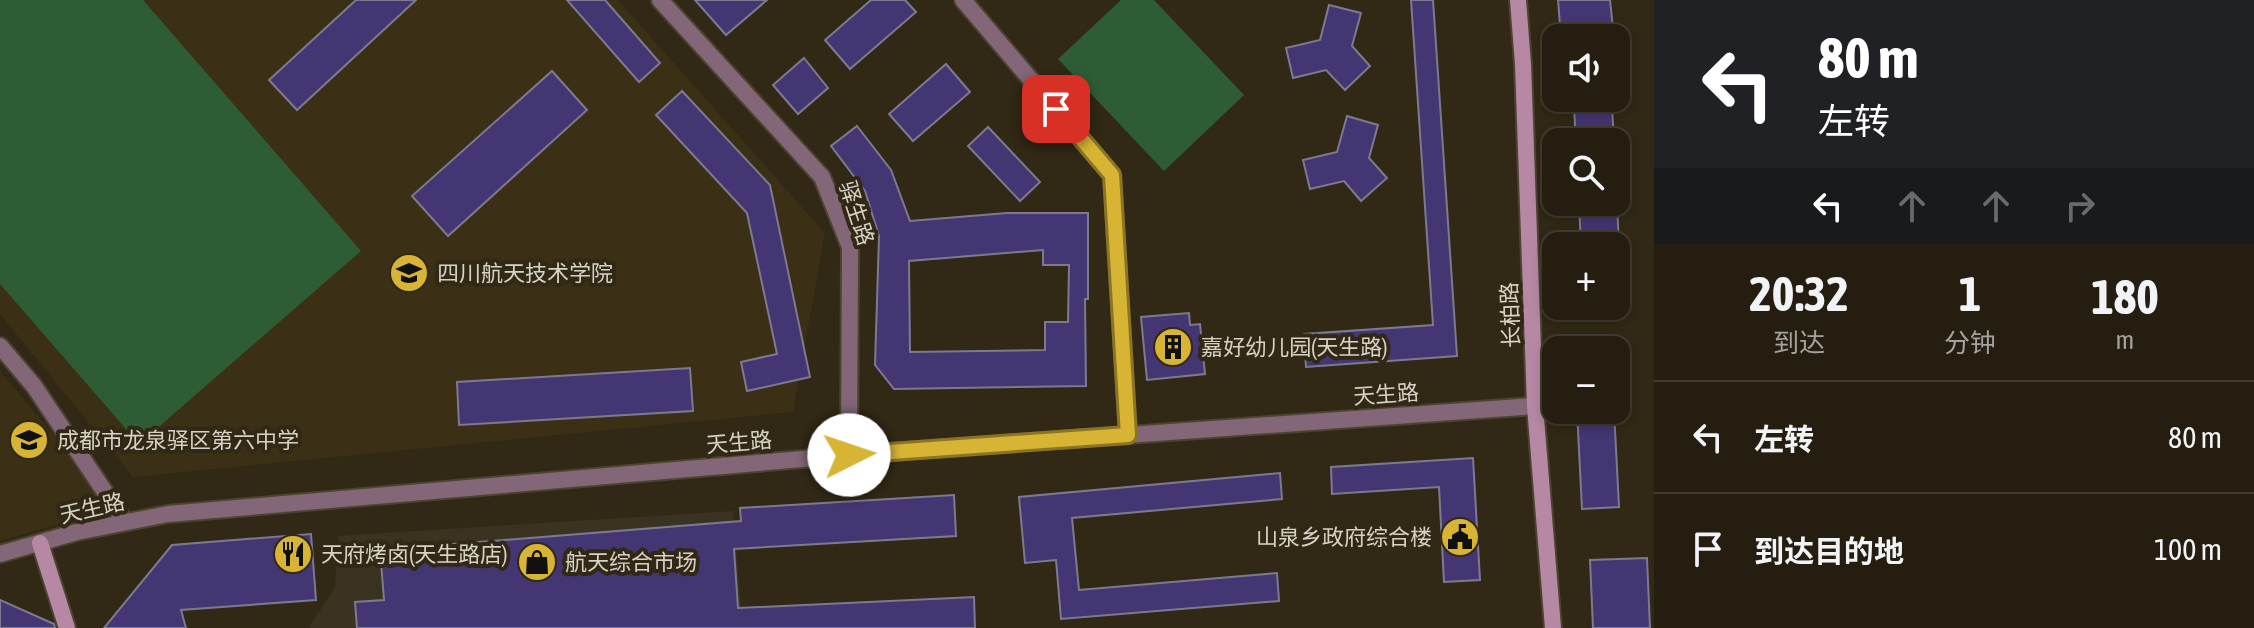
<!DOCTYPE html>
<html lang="zh">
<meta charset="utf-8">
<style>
:root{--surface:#251e10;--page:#312b1e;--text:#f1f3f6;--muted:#a3a29f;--line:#423c30}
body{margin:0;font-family:"Asap Condensed","Noto Sans SC",sans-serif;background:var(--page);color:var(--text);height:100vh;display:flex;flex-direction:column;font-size:30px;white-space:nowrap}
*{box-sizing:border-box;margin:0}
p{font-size:26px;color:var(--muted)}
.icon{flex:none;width:44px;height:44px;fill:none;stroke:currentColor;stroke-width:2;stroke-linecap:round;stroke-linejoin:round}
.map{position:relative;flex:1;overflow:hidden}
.details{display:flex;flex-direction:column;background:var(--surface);width:600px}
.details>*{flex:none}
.banner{background:#202124;color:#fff;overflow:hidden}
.tools{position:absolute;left:1542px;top:24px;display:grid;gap:16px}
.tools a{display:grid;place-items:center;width:88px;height:88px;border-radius:16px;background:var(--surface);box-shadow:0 4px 12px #0003,0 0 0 2px var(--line);font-size:40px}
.pin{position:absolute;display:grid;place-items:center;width:68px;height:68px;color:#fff;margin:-34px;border-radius:16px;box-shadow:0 4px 12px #0006}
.me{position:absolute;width:88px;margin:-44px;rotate:86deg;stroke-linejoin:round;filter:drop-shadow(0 0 6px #0008)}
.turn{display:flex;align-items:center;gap:28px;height:168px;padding:0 32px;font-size:36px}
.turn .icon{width:104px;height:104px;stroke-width:2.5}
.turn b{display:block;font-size:56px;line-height:68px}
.lanes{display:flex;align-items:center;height:76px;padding:0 32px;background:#0003;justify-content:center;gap:40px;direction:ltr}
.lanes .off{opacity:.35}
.eta{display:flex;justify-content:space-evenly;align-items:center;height:136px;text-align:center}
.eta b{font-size:48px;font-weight:700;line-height:56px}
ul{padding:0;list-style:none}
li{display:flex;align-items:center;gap:24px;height:112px;padding:0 32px;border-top:2px solid var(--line)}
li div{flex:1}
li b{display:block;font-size:30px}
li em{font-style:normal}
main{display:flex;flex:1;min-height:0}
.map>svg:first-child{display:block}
.commercial{fill:#3a3322}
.built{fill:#3b2f15}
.green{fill:#2e5d35}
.building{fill:#443672;stroke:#7d7a90;stroke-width:2;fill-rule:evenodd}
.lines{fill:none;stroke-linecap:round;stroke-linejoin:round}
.street-casing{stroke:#4c4331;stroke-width:20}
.secondary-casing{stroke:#4c4331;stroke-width:20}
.street{stroke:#836677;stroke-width:16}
.secondary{stroke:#b688a3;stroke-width:16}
.route-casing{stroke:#8c7522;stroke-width:20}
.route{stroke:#d7b434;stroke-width:14}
.labels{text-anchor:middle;stroke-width:8;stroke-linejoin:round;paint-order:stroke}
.street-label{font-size:22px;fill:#d7d2c6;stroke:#312815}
.poi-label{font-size:22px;fill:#d7d2c6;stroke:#312815;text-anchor:start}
</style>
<main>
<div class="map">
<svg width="1654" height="628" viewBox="0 0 1654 628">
<rect width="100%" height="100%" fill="#312815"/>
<path class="commercial" d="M 733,511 L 743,628 L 308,628 L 335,588 L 338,536 Z"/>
<g class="built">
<path d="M 0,0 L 618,0 L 825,233 L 793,412 L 133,477 L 0,314 Z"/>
<path d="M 0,371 L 115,508 L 0,541 Z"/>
</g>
<g class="green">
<path d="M 0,0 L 143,0 L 361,251 L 139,444 L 0,284 Z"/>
<path d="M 1121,0 L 1154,0 L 1244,95 L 1164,171 L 1058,59 Z"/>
</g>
<g class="building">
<path d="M 356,0 L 416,0 L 297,110 L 269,80 Z"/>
<path d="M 567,0 L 605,0 L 660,63 L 639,82 Z"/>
<path d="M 695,0 L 767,0 L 726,35 Z"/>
<path d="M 871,0 L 905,0 L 916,12 L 850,69 L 825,40 Z"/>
<path d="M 1411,0 L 1433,0 L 1457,356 L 1306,367 L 1304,334 L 1433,325 Z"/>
<path d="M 1558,0 L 1610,0 L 1614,38 L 1561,38 Z"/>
<path d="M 1329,5 L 1361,13 L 1352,46 L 1370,66 L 1345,90 L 1326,70 L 1293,78 L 1286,48 L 1320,40 Z"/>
<path d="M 804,58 L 828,88 L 798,114 L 773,85 Z"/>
<path d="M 946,64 L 970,92 L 913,141 L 889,114 Z"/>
<path d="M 552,71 L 587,110 L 448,236 L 412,196 Z"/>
<path d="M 682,91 L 770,185 L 810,377 L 747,391 L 741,362 L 777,354 L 747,213 L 656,115 Z"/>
<path d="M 1612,106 L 1614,142 L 1576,142 L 1574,108 Z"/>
<path d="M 1347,116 L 1378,125 L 1369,158 L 1387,178 L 1361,201 L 1344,181 L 1310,189 L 1303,160 L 1337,152 Z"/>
<path d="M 857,126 L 891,170 L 910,221 L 1007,213 L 1088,213 L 1088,299 L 1085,299 L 1086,386 L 894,389 L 875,365 L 879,236 L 865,191 L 831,146 ZM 1043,250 L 1043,265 L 1069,265 L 1068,322 L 1045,322 L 1045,350 L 910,352 L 909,261 Z"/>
<path d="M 988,127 L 1040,182 L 1020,201 L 968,146 Z"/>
<path d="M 1579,202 L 1617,202 L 1619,246 L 1581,246 Z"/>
<path d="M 1189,313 L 1190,325 L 1200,324 L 1205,374 L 1147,380 L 1141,317 Z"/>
<path d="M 690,368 L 693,411 L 459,425 L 457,382 Z"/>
<path d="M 1577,410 L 1614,410 L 1619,507 L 1582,509 Z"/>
<path d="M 1473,458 L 1480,580 L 1444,582 L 1439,487 L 1332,494 L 1331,467 Z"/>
<path d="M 1280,473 L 1282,499 L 1072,518 L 1079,590 L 1277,573 L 1279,601 L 1061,619 L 1056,560 L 1025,563 L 1019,497 Z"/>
<path d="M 954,495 L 956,536 L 734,549 L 738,608 L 974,597 L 975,628 L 357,628 L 355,602 L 384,600 L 380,550 L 741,521 L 740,508 Z"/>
<path d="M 311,534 L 316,600 L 181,610 L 186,628 L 104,628 L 172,545 Z"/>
<path d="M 1647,558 L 1650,628 L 1593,628 L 1590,560 Z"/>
<path d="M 0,600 L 54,624 L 55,628 L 0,628 Z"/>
</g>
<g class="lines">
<defs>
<g id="street">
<path d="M 660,0 L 822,177 L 850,247 L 849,455"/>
<path d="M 963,0 L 1112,175 L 1128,435"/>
<path d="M 0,346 L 34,386 L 125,522"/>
<path d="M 0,554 L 77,532 L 168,514 L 849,455 L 1535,406"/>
</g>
<g id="secondary">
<path d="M 1518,0 L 1523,64 L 1535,406 L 1553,628"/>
<path d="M 40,543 L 67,628"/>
</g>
</defs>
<use href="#street" class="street-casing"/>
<use href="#secondary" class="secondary-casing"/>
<use href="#street" class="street"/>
<use href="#secondary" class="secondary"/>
</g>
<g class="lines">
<defs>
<path id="route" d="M 849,455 L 1128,435 L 1112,175 L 1056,109"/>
</defs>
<use href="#route" class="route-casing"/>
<use href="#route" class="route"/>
</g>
<defs>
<symbol id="university-disc" viewBox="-11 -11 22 22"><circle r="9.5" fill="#d7b434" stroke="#312815"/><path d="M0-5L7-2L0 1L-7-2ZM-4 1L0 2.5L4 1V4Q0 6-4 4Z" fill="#111"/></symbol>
<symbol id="building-disc" viewBox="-11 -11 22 22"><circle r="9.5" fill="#d7b434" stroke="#312815"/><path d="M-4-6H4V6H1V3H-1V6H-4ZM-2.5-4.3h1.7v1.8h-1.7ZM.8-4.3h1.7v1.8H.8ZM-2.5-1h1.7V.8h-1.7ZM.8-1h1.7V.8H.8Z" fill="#111"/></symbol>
<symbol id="school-disc" viewBox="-11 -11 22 22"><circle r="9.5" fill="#d7b434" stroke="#312815"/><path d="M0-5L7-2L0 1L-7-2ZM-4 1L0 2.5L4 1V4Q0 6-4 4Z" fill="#111"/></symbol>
<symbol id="civic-disc" viewBox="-11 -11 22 22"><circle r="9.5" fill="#d7b434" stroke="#312815"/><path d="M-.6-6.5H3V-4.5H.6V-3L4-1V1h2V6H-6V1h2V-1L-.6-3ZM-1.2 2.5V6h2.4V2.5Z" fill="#111"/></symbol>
<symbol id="restaurant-disc" viewBox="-11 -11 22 22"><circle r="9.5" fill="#d7b434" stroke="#312815"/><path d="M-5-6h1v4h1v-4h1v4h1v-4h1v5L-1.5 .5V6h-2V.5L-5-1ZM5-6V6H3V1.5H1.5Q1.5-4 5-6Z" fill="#111"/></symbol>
<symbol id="shop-disc" viewBox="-11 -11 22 22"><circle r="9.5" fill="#d7b434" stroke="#312815"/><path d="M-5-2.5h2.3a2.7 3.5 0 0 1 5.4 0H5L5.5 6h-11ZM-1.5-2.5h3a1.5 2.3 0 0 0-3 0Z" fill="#111"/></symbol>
</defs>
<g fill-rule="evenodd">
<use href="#university-disc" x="387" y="251" width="44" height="44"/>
<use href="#building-disc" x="1151" y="325" width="44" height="44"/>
<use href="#school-disc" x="7" y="418" width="44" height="44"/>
<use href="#civic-disc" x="1438" y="515" width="44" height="44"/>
<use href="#restaurant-disc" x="271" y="532" width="44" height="44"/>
<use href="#shop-disc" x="515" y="540" width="44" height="44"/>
</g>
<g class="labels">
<g class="street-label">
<text transform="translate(857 213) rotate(72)" y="8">驿生路</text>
<text transform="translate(1510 315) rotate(-92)" y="8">长柏路</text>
<text transform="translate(1386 394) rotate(-4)" y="8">天生路</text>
<text transform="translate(739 442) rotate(-5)" y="8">天生路</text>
<text transform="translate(92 508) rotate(-13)" y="8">天生路</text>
</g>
<g class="poi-label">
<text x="437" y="281">四川航天技术学院</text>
<text x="1201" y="355">嘉好幼儿园(天生路)</text>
<text x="57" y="448">成都市龙泉驿区第六中学</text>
<text x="1432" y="545" text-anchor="end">山泉乡政府综合楼</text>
<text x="321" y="562">天府烤卤(天生路店)</text>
<text x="565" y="570">航天综合市场</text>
</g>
</g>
</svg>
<div class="tools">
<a><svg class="icon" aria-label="sound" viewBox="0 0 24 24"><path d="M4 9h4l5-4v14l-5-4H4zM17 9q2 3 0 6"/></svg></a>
<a><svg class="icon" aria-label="search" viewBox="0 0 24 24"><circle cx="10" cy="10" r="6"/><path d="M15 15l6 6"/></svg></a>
<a>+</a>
<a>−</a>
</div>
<div class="pin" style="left:1056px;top:109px;background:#d93025"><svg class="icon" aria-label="arrive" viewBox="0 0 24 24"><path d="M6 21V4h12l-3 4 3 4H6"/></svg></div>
<svg class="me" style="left:849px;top:455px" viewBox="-20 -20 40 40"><circle r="19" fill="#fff"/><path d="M0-13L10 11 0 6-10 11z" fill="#d7b434"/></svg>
</div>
<section class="details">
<div class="banner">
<div class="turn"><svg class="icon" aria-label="left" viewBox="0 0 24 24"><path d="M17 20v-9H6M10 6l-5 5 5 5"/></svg><div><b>80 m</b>左转</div></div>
<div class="lanes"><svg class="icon" aria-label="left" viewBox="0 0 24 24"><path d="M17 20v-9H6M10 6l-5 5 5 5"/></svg><svg class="icon off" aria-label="ahead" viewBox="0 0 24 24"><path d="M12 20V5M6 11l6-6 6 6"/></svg><svg class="icon off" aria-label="ahead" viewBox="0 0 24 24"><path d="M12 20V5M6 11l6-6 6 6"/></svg><svg class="icon off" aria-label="right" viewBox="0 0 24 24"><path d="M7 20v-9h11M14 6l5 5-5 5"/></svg></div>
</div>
<div class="eta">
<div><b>20:32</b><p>到达</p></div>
<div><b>1</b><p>分钟</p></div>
<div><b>180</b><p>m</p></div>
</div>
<ul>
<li><svg class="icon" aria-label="left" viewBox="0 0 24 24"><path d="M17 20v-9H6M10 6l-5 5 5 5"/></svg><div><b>左转</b></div><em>80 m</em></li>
<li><svg class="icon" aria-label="arrive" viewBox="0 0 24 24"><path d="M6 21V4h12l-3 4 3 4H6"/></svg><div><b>到达目的地</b></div><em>100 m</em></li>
</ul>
</section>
</main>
